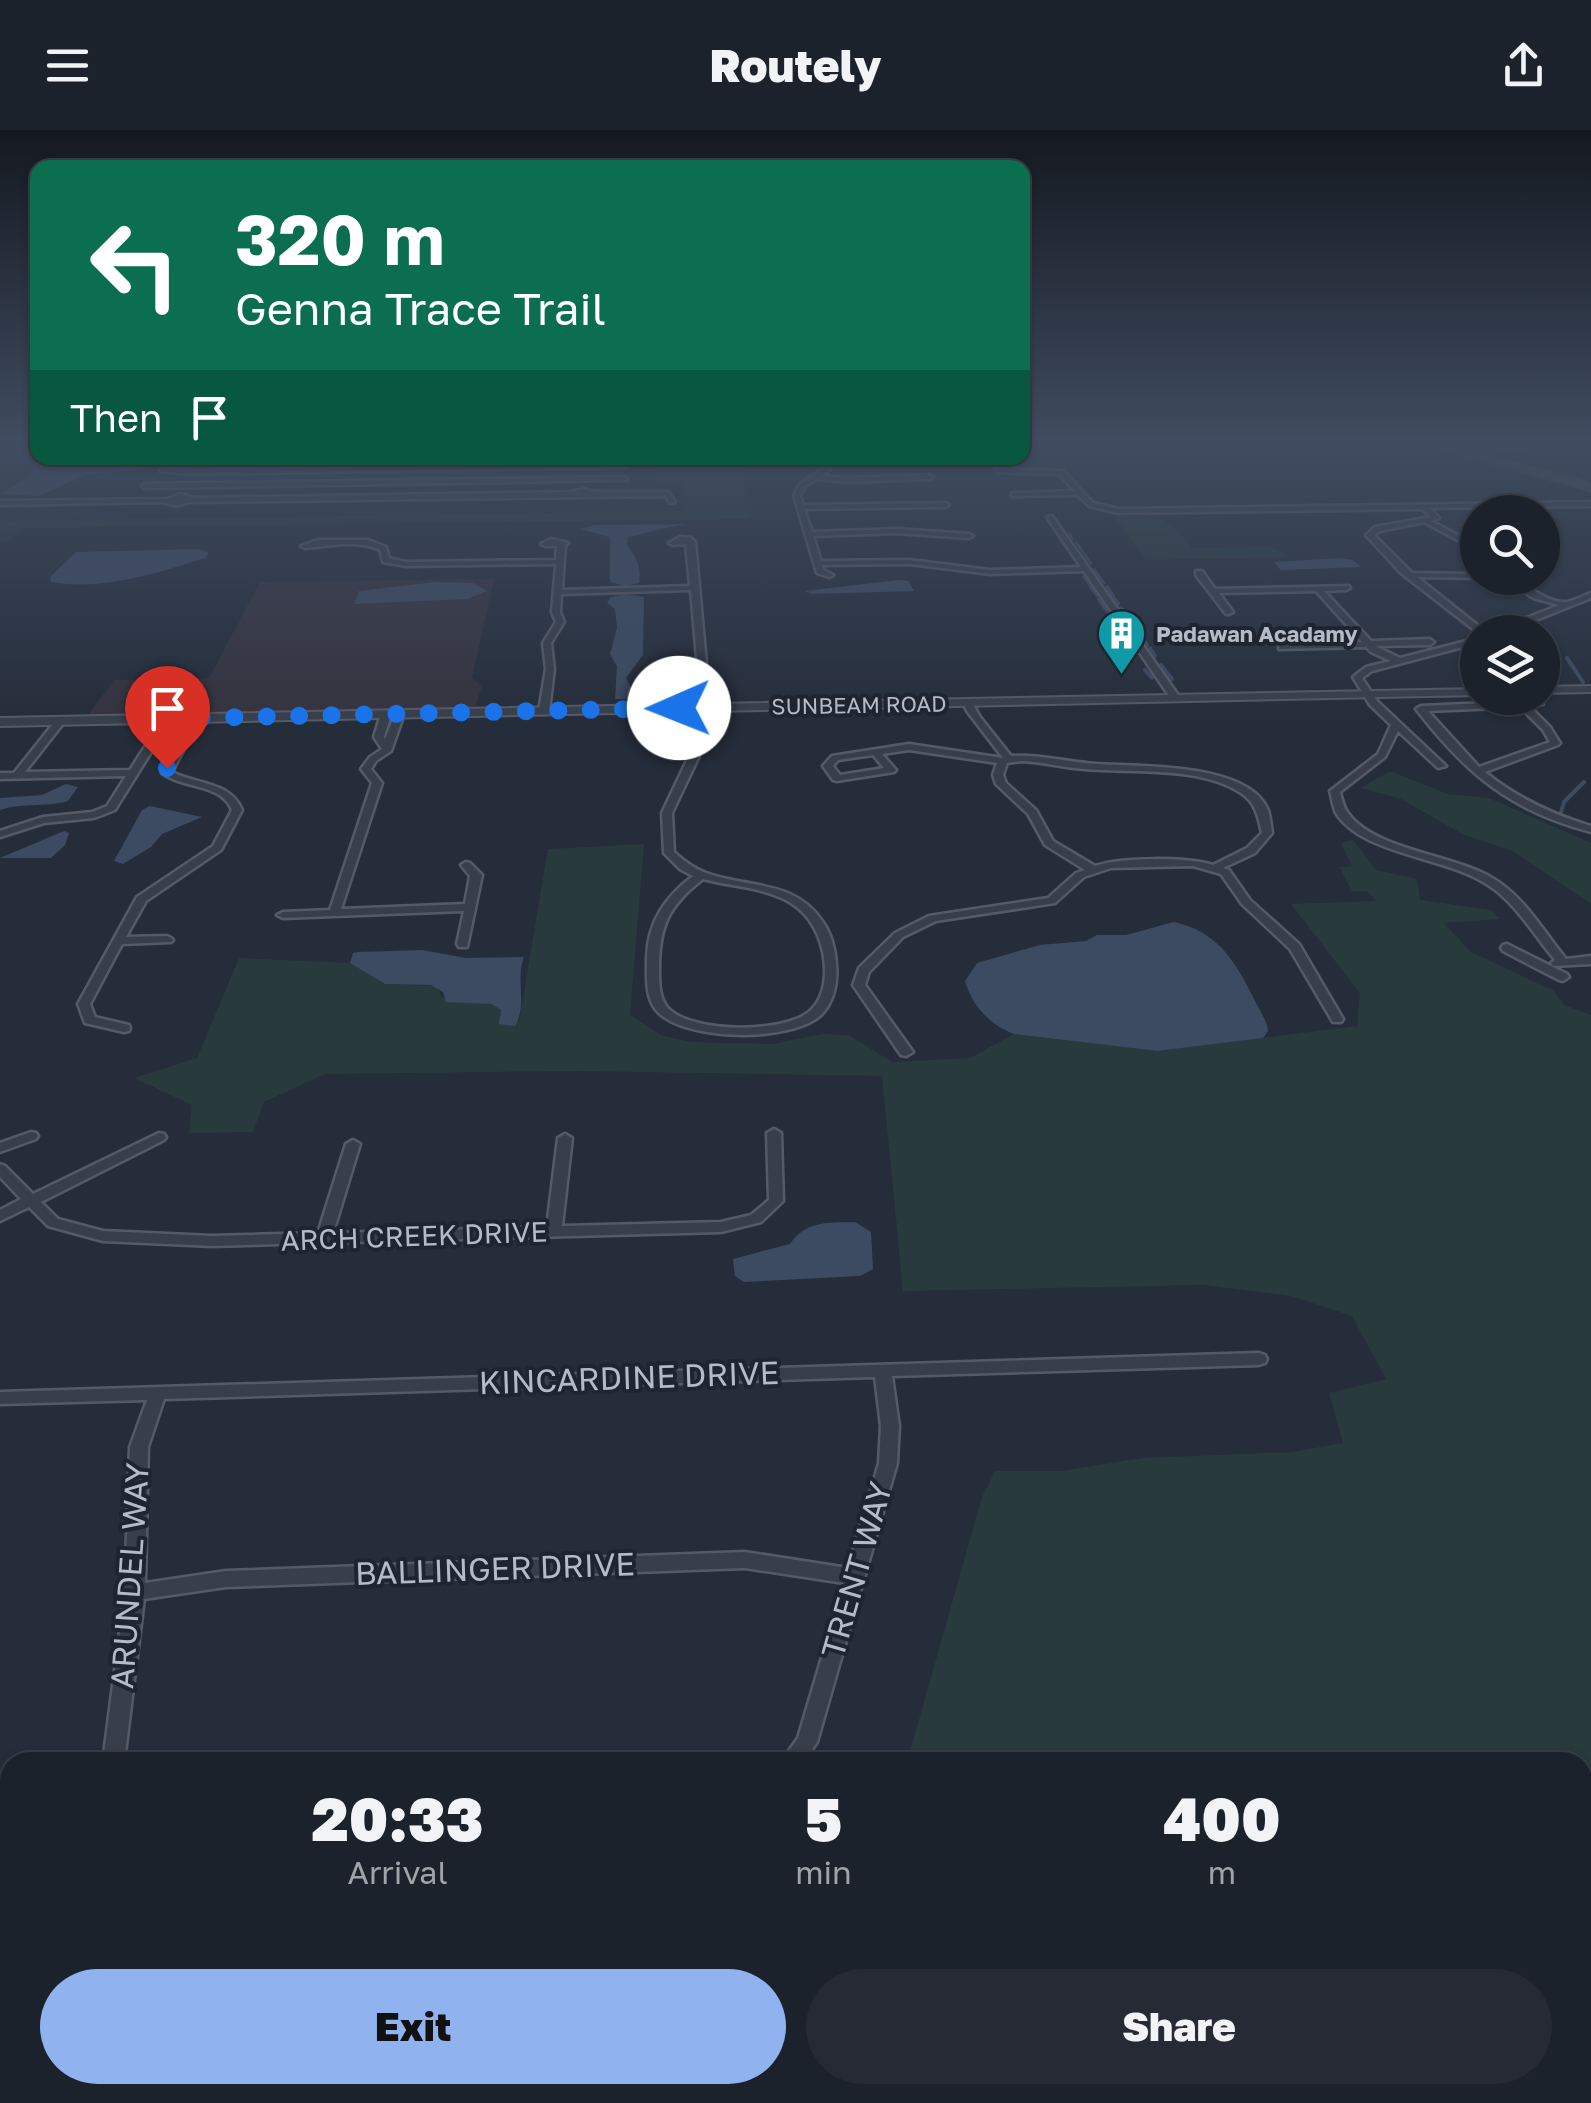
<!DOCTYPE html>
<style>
:root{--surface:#1c222c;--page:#252a34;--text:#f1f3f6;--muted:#a0a4a9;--line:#3a3f48;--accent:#90b2ef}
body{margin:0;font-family:"Golos Text",sans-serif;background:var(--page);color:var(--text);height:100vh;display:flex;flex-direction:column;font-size:38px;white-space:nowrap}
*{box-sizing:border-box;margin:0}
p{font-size:32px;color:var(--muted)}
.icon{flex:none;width:55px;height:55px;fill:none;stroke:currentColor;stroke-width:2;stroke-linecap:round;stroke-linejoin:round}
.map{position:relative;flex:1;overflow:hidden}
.side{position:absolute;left:0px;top:1622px;width:1592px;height:352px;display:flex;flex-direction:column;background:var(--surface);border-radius:30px 30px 0 0;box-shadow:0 2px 8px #0004,0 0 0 2px var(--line)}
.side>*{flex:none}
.banner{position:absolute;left:30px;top:30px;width:1000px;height:305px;border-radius:20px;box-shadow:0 2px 8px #0004,0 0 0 2px var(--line);background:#0b6e4f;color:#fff;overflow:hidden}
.fabs{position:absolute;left:1460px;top:365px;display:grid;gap:20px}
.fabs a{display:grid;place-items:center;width:100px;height:100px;border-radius:50%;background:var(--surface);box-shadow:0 2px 8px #0004,0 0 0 2px var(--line);font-size:50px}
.pin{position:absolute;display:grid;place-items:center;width:85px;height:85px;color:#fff;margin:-102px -42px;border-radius:50% 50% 50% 0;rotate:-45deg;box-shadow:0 0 10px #0007}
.pin .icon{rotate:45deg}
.me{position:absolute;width:110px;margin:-55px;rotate:269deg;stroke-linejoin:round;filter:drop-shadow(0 0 8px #0008)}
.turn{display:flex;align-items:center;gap:35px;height:210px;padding:0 40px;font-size:45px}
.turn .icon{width:130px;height:130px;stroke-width:2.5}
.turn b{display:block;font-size:70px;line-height:85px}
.then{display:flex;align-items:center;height:95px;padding:0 40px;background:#0003;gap:20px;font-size:38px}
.eta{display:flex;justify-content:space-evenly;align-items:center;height:170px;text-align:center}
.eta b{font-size:60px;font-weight:800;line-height:70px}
.action{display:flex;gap:20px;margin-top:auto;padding:20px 40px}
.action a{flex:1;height:115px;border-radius:60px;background:var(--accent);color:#111;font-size:40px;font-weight:800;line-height:115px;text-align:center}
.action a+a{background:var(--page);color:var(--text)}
header{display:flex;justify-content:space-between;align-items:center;height:130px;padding:0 40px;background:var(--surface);font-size:45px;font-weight:800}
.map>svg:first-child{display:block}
.medical{fill:#35333f}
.green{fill:#283a3c}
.water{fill:#3c4b62}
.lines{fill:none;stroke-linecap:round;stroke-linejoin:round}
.stream-far1{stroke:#3c4b62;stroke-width:2.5}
.stream{stroke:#3c4b62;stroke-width:4}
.minor-casing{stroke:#545a66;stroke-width:5}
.tertiary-casing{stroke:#545a66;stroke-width:4}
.secondary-casing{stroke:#424954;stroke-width:5}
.minor{fill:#383f4b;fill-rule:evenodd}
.tertiary{fill:#383f4b;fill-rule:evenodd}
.secondary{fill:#474f5d;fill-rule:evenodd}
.route{stroke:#1a73e8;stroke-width:18;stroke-dasharray:0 32.4}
.labels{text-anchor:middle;stroke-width:8;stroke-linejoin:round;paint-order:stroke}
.far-poi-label{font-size:22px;font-weight:bold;fill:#b4bac6;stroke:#1e2530;text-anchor:start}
.far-street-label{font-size:22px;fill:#b4bac6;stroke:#1e2530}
.street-label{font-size:28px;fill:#b4bac6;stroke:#1e2530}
.near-street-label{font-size:32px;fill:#b4bac6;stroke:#1e2530}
</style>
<header><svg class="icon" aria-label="menu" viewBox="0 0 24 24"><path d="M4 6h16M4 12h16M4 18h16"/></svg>Routely<svg class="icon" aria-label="share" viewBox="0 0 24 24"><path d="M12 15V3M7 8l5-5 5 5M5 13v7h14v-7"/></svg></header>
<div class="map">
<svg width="1591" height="1973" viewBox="0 0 1591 1973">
<rect width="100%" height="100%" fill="#252d3a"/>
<path class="medical" d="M 494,449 L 472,548 L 482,556 L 475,578 L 88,585 L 114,550 L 209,548 L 260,452 Z"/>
<g class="green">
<path d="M 0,314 L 37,314 L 38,328 L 49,328 L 43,329 L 31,344 L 0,362 Z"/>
<path d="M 655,328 L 742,328 L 750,389 L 23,398 L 8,412 L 0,412 L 0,391 L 685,381 L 683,352 L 657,351 Z"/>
<path d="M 1114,386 C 1154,386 1168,384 1192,418 L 1270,417 L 1290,427 L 1146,430 Z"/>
<path d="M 1390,641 L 1448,664 L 1489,668 L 1591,713 L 1591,774 L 1513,721 L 1464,705 L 1401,669 L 1361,658 Z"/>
<path d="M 1353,710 L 1376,740 L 1417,749 L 1420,770 L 1491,780 L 1500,789 L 1444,793 L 1471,822 L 1554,861 L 1564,875 L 1591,885 L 1591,1973 L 182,1973 L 184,1965 L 1582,1965 L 1582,1632 L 907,1632 L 982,1367 L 995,1341 L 1062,1341 L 1142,1328 L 1292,1322 L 1343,1313 L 1329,1263 L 1386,1249 L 1352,1186 L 1291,1166 L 1204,1155 L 903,1161 L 882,946 L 578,941 L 325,944 L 264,972 L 253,1002 L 189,1003 L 192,975 L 134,948 L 197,928 L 239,828 L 350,833 L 385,854 L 437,856 L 442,867 L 491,874 L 519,892 L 548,719 L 644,714 L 630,885 L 661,905 L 690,912 L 772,914 L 822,904 L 849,905 L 892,932 L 970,928 L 1014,904 L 1157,921 L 1357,896 L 1360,863 L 1291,774 L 1376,771 L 1367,761 L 1352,761 L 1339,737 L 1352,736 L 1341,713 Z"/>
</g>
<g class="water">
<path d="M 49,328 L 521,328 L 503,332 L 195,334 L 85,345 L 39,366 L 0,364 L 31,345 L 34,334 Z"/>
<path d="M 685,394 L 628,407 L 627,415 C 636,427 642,438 639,453 L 625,456 L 610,452 L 610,407 L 579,399 L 595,395 Z"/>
<path d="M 199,419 L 209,423 L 205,428 C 158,443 101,461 51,452 L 50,447 L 76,422 Z"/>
<path d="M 1341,428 L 1353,430 L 1361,437 L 1281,440 L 1274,432 Z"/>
<path d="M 899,450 L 908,451 L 914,461 L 811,464 L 805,461 Z"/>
<path d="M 435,452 L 473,453 L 487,461 L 468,469 L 354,474 L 359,461 Z"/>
<path d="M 626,464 L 644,467 L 643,525 L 626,548 L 631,557 L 649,569 L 615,569 L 617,536 L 610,524 L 617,498 L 615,479 L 607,473 L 611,467 Z"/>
<path d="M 66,654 L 78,657 L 68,671 C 44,678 24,672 0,680 L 0,668 L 42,665 Z"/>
<path d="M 150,676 L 202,687 L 162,704 L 151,717 L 123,734 L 114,731 L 142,680 Z"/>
<path d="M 64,701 L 69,703 L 65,715 L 51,728 L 0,728 Z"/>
<path d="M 1174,792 C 1216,801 1235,830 1253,867 C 1259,880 1267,890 1268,901 L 1263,908 L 1157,921 L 1014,904 C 990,895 972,876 965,851 L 977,833 L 1040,815 L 1086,811 L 1097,805 L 1126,805 Z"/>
<path d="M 422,820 L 466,828 L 524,827 C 515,850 528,874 515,896 L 499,894 L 501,880 L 491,874 L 446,872 L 443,862 L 431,855 L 385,854 L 350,833 L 353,823 L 358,822 Z"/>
<path d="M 855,1092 L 871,1102 L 873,1139 L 860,1146 L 744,1152 L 735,1146 L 733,1129 L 790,1114 C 806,1090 829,1093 855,1092 Z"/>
</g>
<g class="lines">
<g class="stream-far1">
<path d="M 1070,404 L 1073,409"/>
<path d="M 1076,412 L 1091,434"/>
<path d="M 1094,439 L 1104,453"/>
<path d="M 1083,446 L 1092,458"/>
</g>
<g class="stream">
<path d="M 1090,455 L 1097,465"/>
<path d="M 1107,457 L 1118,474"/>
<path d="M 1099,469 L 1115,492"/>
<path d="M 1121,478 L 1126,484"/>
<path d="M 1130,490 L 1137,500"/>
<path d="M 1122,503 L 1135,522"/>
<path d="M 1139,503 L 1147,515"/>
<path d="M 1150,518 L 1155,526"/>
<path d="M 1567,528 L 1583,552"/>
<path d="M 1161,535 L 1172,549"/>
<path d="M 1145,540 L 1152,548"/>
<path d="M 1561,682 L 1564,672 L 1584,652"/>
</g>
<defs>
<g id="minor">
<path d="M 826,328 L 832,328 L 830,339 L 821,346 L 847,348 L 930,345 L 933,347 L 930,349 L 847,352 L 816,349 L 805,356 L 800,366 L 803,375 L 946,373 L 949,375 L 946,377 L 804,379 L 812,402 L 897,399 L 969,404 L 973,406 L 969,408 L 897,403 L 813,406 L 821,431 L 910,430 L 990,440 L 1081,437 L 1047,387 L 1052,386 L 1180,568 L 1172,570 L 1084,441 L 990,444 L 910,434 L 822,435 L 823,440 L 833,445 L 829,447 L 817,443 L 794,366 L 800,354 L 824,338 Z"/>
<path d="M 589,331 L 630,335 L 627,337 L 578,338 L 190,344 L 160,341 L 163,339 C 180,339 203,334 218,339 L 578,334 Z"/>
<path d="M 995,339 L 1063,341 L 1093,373 L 1119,379 L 1591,372 L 1591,376 L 1430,378 L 1439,388 L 1431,391 L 1478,416 L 1478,421 L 1424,392 L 1380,401 L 1374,405 L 1412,443 L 1478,444 L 1478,448 L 1481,448 L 1417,447 L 1486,502 L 1478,503 L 1401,443 L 1366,405 L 1375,397 L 1431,387 L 1422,379 L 1119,383 L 1089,376 L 1078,365 L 1011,366 L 1013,363 L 1075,361 L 1059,344 L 997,342 Z"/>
<path d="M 625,347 L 627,350 L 145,358 L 142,356 L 145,354 Z"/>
<path d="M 583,359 L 594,362 L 668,362 L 675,372 L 670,373 L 666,366 L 189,372 L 177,376 L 161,372 L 0,375 L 0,371 L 167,369 L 180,364 L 194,368 L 572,362 Z"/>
<path d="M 680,407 L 691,408 L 695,412 L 707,544 L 710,547 L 709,549 L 696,553 L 680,546 L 698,540 L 691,460 L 561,464 L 560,482 L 564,492 L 551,513 L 554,539 L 549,581 L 544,584 L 539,581 L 546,539 L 543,513 L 556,492 L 552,482 L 556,434 L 406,436 L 383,432 L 380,420 C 356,409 330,416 305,418 L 301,416 L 318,410 L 368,410 L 386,417 L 389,428 L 406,432 L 556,430 L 557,416 L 545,416 L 541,414 L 551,409 L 568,413 L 565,415 L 562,460 L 690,456 L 686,414 L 673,415 L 669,413 Z"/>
<path d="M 1196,441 L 1202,441 L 1215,459 L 1349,456 L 1350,458 L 1346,460 L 1324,461 L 1371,511 L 1430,509 L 1434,512 L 1430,515 L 1375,516 L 1400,528 L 1478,508 L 1478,513 L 1372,541 L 1362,548 L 1377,571 L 1446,636 L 1438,638 L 1398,601 L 1385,627 L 1340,662 C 1342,669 1343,677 1348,683 C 1375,721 1454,724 1494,749 C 1524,767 1544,802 1566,829 L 1591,826 L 1591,834 L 1553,836 L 1551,833 L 1555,830 C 1534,805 1516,773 1488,755 C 1448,727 1362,725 1336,683 C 1333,677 1332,668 1330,661 L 1378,624 L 1391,595 L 1370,575 L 1353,547 L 1366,537 L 1391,531 L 1371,522 L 1366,517 L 1279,519 L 1279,515 L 1282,514 L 1362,512 L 1316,461 L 1219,463 L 1233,482 L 1229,484 L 1226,484 L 1196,445 Z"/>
<path d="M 1504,448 C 1525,448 1543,474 1567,472 C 1574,471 1584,465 1591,463 L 1591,468 L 1506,502 L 1496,502 L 1497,500 L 1559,475 L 1533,468 Z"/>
<path d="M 1542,567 L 1543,574 L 1530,577 L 1550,597 L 1560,613 L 1558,615 L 1485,642 C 1517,668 1551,684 1591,696 L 1591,702 C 1511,681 1466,644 1416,579 L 1421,576 L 1533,571 L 1535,568 ZM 1520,577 L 1543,600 L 1550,612 L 1479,637 L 1428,581 Z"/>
<path d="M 968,570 L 971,571 L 980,587 L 1011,626 C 1040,624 1067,632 1096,634 C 1139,637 1248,632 1268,680 C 1270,687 1271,696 1272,703 L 1255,723 L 1223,738 L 1229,740 L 1250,770 L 1299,814 L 1343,889 L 1341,892 L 1333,892 L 1290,819 L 1242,774 L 1221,744 L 1193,736 L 1111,738 L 1084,747 L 1055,773 L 936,791 L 903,807 L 869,842 L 865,855 L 913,922 L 906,926 L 901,925 L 853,855 L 859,838 L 895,803 L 929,786 L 1048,768 L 1076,743 L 1085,740 L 1045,715 L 1028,684 L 996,654 L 993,645 L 997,633 L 909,620 L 882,624 L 896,640 L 894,642 L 837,651 L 833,650 L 823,636 L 832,626 L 909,614 L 1003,628 L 967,581 L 963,573 ZM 873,625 L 884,638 L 840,645 L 833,636 L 838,630 ZM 1022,631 C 1044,632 1064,638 1085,639 C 1132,643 1200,636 1241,663 C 1256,673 1258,686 1262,703 L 1247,718 L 1213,735 C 1185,727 1123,727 1095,736 L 1053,711 L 1036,680 L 1006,653 L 1003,645 L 1007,633 Z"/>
<path d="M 679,576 L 684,579 L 685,594 L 696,611 L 699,626 L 672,683 L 674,722 C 684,731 693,738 706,743 C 747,758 795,750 822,791 C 831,803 835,819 836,834 C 838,852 834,871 822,884 C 793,913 683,912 656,880 C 645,866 647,845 647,828 C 648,792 665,767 693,746 L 680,739 L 664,723 L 662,683 L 689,626 L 686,611 L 675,594 L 674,579 ZM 703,749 C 729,756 759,757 784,769 C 806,780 818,799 823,822 C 827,841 826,866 811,880 C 786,904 690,904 667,877 C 659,867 659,852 659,840 C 659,797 668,776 703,749 Z"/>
<path d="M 386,581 L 391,584 L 384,607 L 385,609 L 396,582 L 404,584 L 391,621 L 376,631 L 371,639 L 382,653 L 341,779 L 465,774 L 470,746 L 461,735 L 466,732 L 470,733 L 482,745 L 467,817 L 459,817 L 457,814 L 464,781 L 283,788 L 277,785 L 283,782 L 330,780 L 372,653 L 361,639 L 370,627 L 382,619 L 374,607 L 381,584 Z"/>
<path d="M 194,586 L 199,589 L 172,642 C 197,655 230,651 242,680 L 221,720 L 146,771 L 126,807 L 167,806 L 171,808 L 173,810 L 171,812 L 122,814 L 90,874 L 95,887 L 129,895 L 130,898 L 129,901 L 124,902 L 85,893 L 78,874 L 137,767 L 213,716 L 232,680 C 221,653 183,659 162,643 L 189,589 Z"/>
<path d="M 60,588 L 65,591 L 25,642 L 130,640 L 153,604 L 161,606 L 115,680 L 94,688 L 44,693 L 0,707 L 0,701 L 43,687 L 92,682 L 107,676 L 126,646 L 0,649 L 0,643 L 14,643 L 57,589 Z"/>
<path d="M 1507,814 L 1567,844 L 1569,847 L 1563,851 L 1559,850 L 1503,821 L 1501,818 L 1503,815 Z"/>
<path d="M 774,999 L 781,1003 L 783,1071 L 761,1092 L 721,1102 L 212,1116 L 103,1111 L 48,1096 L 29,1077 L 0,1091 L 0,1080 L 21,1069 L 0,1047 L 0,1034 L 5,1036 L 33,1064 L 159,1003 L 164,1004 L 166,1007 L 164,1010 L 41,1072 L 58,1089 L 103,1101 L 212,1106 L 318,1103 L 346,1014 L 353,1010 L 360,1014 L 333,1103 L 547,1097 L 558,1008 L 565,1004 L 572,1008 L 562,1096 L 721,1092 L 751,1085 L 769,1070 L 767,1003 Z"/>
<path d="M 31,1002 L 36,1003 L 38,1006 L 36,1009 L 0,1022 L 0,1013 Z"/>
<path d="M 1259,1223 L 1265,1225 L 1267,1229 L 1265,1233 L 1259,1235 L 892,1246 L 899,1296 L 897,1333 L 817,1612 L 804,1632 L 781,1632 L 798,1608 L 844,1453 L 745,1438 L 226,1457 L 144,1469 L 124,1632 L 103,1632 L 125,1462 L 130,1317 L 147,1270 L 0,1274 L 0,1262 ZM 875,1247 L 881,1296 L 879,1333 L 848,1438 L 745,1422 L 226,1441 L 145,1453 L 148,1317 L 164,1269 Z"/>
<path d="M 14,1965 L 38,1965 L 35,1973 L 11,1973 Z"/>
</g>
<g id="tertiary">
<path d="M 1525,314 L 1543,314 L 1470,326 L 1466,324 Z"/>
<path d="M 1591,556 L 1591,562 L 1542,563 L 1542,557 Z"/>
<path d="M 1478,559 L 1478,565 L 0,596 L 0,588 Z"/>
</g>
<path id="secondary" d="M 1429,314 L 1442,314 L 1591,354 L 1591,360 Z"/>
</defs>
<use href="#minor" class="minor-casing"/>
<use href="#tertiary" class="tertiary-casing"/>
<use href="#secondary" class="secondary-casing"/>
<use href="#minor" class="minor"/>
<use href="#tertiary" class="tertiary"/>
<use href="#secondary" class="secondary"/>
</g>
<linearGradient id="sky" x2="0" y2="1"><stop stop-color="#141920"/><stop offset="0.53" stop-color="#404c60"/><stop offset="1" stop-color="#404c60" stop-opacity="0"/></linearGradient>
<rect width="1591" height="590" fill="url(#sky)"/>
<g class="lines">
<path class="route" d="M 167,638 L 194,588 L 679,578"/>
</g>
<defs>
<symbol id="building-pin" viewBox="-11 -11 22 30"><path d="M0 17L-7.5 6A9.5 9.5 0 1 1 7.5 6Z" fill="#0f9aa8" stroke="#1e2530"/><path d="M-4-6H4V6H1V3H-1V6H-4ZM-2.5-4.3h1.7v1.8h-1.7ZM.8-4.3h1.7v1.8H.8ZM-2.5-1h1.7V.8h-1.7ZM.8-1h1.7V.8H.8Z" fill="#fff"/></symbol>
</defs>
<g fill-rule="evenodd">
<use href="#building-pin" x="1094" y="476" width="55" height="75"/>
</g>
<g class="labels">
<g class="far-poi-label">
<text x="1156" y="512">Padawan Acadamy</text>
</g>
<g class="far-street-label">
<text transform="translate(859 575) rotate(-1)" y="8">SUNBEAM ROAD</text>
</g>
<g class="street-label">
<text transform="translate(414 1106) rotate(-2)" y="10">ARCH CREEK DRIVE</text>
</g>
<g class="near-street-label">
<text transform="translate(629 1248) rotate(-2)" y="11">KINCARDINE DRIVE</text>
<text transform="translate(495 1439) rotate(-2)" y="11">BALLINGER DRIVE</text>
<text transform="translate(857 1440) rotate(-74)" y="11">TRENT WAY</text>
<text transform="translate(130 1446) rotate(-86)" y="11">ARUNDEL WAY</text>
</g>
</g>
</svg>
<div class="fabs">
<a><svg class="icon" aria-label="search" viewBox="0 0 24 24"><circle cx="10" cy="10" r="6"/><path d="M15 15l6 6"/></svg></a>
<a><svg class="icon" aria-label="layers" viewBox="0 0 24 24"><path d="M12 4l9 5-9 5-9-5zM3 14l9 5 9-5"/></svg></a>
</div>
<div class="pin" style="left:167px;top:638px;background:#d93025"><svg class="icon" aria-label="arrive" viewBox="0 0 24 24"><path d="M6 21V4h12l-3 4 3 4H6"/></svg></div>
<svg class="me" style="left:679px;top:578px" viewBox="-20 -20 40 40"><circle r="19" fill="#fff"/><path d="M0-13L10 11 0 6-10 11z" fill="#1a73e8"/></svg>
<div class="banner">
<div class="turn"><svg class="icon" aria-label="left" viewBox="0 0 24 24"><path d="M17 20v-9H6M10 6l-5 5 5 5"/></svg><div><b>320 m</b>Genna Trace Trail</div></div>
<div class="then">Then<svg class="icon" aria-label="arrive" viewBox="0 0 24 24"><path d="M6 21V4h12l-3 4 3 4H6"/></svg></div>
</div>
<section class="side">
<div class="eta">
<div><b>20:33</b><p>Arrival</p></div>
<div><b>5</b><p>min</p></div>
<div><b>400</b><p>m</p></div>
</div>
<div class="action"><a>Exit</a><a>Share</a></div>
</section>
</div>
